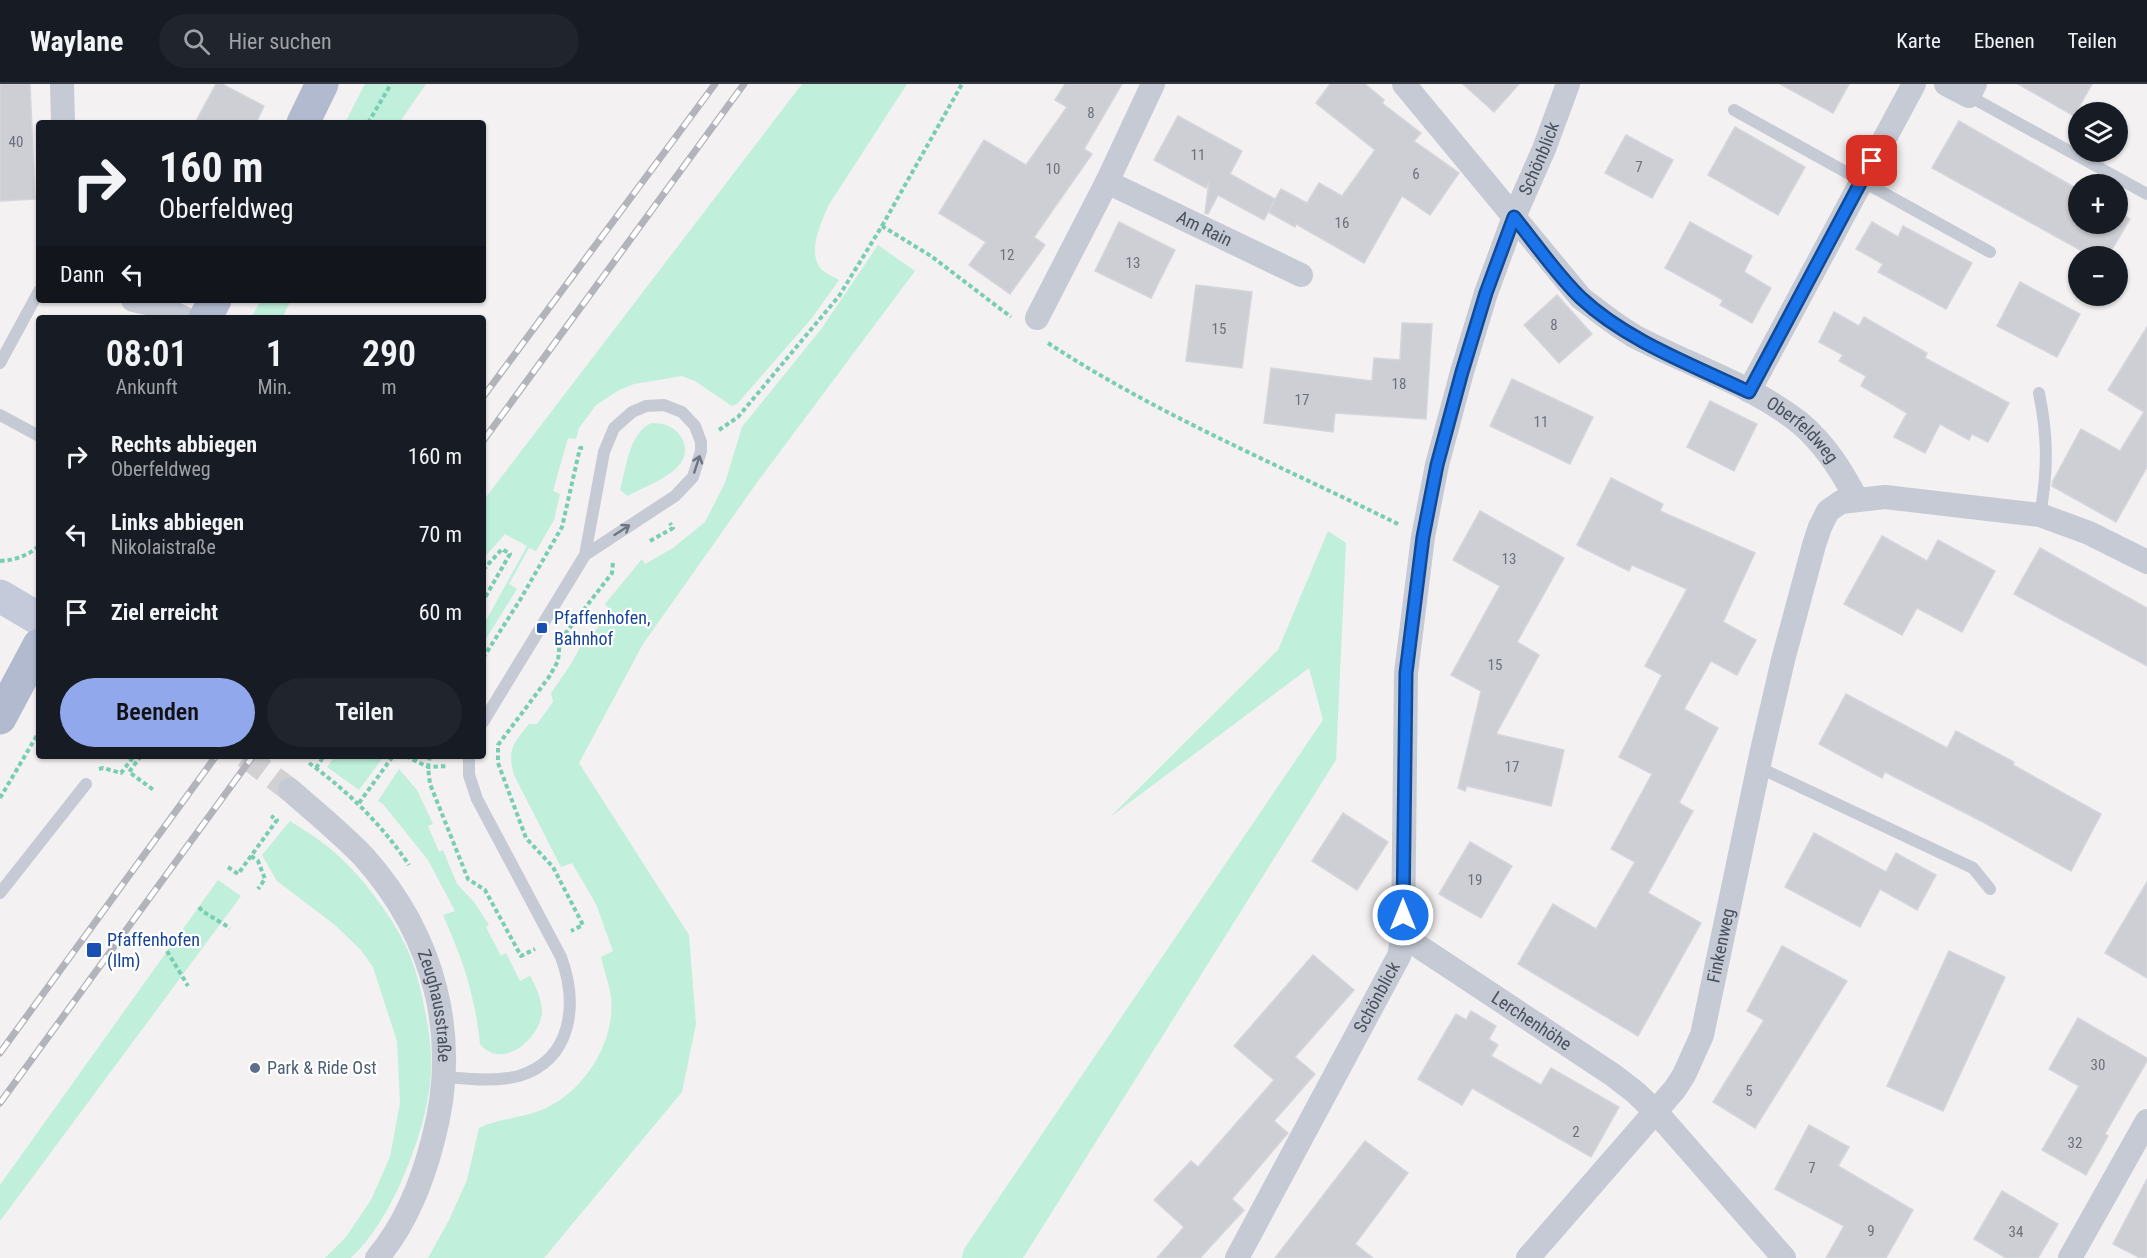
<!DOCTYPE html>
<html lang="de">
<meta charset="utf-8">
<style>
:root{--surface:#171b24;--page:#20242c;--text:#f1f3f6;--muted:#9ea1a6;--line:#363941;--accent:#91a8ed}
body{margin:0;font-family:"Roboto Condensed",sans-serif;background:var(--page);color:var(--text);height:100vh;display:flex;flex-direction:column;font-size:22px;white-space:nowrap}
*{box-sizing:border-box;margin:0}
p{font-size:20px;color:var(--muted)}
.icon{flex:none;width:33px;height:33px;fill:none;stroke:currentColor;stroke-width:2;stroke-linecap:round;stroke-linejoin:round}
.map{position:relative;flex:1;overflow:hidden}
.drawer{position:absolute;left:36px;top:231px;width:450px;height:444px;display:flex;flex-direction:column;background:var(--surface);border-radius:6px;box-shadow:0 2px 4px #0004}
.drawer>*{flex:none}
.guide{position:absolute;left:36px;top:36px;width:450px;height:183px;border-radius:6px;box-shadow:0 2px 4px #0004;background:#171b24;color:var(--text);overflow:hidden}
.buttons{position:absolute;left:2068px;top:18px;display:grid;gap:12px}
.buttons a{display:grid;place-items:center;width:60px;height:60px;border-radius:50%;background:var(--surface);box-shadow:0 2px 4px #0004;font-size:30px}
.pin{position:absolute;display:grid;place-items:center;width:51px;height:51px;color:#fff;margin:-26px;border-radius:12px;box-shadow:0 3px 9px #0006}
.me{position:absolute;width:66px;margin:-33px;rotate:0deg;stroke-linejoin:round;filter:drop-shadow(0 0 4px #0008)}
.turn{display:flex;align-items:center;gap:21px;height:126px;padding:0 24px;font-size:27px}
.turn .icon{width:78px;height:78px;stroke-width:2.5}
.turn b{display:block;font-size:42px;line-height:51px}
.then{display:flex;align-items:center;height:57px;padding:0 24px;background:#0003;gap:12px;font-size:22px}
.eta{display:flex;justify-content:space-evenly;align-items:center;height:102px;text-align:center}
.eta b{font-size:36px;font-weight:600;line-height:42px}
.action{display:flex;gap:12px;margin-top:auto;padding:12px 24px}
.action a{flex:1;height:69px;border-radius:36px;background:var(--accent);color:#111;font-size:24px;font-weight:600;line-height:69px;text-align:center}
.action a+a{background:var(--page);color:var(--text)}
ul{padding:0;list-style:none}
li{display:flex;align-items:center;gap:18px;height:78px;padding:0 24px}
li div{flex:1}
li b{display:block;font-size:22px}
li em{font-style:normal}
header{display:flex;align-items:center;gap:36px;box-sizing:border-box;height:84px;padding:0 30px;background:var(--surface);border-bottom:2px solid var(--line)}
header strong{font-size:28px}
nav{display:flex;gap:33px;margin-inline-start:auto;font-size:21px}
.search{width:420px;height:54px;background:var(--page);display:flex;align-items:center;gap:15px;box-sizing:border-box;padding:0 21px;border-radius:33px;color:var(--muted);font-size:22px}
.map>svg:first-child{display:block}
.green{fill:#c0efdb}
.building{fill:#cecfd5;stroke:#d5d5dc;stroke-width:1.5}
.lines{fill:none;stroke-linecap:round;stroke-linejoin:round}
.minor-tunnel{stroke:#d1d1d4;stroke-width:24;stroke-dasharray:24 12;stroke-linecap:butt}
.path{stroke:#78cdb3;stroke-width:4;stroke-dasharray:4.5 3;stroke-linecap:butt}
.service{stroke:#c5cad5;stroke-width:12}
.minor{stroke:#c5cad5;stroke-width:24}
.secondary{stroke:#c4cad9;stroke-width:33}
.primary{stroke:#b1bacf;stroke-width:33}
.rail-casing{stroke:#b3b4bb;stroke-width:7}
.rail{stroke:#fff;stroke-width:4.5;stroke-dasharray:14;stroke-linecap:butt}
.oneway{stroke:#6e7582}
.route-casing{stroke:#114b97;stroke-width:15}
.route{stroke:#1a73e8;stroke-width:10}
.transit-dot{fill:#1a4fb4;stroke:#fff;stroke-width:2}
.service-dot{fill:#5c6f8a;stroke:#fff;stroke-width:2}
.labels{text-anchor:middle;stroke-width:4.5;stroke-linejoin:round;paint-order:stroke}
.number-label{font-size:15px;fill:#6a707c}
.street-label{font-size:18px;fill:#49505e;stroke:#fff}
.transit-label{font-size:18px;fill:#164399;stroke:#fff;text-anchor:start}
.service-label{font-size:18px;fill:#4e5e75;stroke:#fff;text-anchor:start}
</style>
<header>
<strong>Waylane</strong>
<div class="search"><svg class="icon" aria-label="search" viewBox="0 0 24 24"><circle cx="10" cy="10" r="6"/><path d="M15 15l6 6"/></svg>Hier suchen</div>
<nav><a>Karte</a><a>Ebenen</a><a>Teilen</a></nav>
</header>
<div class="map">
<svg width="2147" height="1174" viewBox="0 0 2147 1174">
<rect width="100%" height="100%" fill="#f3f1f1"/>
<g class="green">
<path d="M 365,0 L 426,0 L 399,39 L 345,39 Z"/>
<path d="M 802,0 L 907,0 L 828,122 C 821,140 806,169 822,186 C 827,190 834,193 839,196 L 812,234 L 737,320 L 732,322 L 695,297 L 682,292 L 634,300 L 619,306 L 596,321 L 579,344 L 576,355 L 568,354 L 553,407 L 560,410 L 554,436 L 536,467 L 529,464 L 509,500 L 517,505 L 484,558 L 483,542 L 527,462 L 505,450 L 483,475 L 483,417 Z"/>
<path d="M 878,161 L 915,187 L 758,397 L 643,560 L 579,679 L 689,851 L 696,940 L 682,1008 L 544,1174 L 428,1174 L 449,1136 L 467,1096 L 479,1044 C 500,1034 525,1034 546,1024 C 585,1006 616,957 611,913 C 609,900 604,886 601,873 L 613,867 L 596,820 L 572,779 L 561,783 L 514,691 C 507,665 513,660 529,640 L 537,640 L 553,618 L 551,609 L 571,580 L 588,549 L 594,549 L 609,525 L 605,520 L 642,475 L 645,480 L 673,464 L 705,438 L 725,399 L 742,343 L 822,244 Z"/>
<path d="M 261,216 L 291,216 L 282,234 L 251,234 Z"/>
<path d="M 652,339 C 664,339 674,342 681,353 C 700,385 648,400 628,412 L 620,406 C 626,385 629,348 652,339 Z"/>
<path d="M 1328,447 L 1346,459 L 1336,676 L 1023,1174 L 962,1174 L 964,1165 L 1323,636 L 1309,584 L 1109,734 L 1278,566 Z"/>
<path d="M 335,672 L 384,672 L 359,706 L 327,683 Z"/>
<path d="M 399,685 L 417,706 L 433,740 L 428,742 L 439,768 L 443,766 L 457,800 L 474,818 L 489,841 L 486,843 L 501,872 L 506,869 L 520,897 L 530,892 C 536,903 542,916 542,928 C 540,955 502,987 480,960 C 475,911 463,876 443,831 L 455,827 L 428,776 L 383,720 L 378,717 Z"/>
<path d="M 290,737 C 302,745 316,753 328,763 C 359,787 401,842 413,880 C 421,901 430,947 431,970 C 433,1007 422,1047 408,1081 C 395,1114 377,1149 351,1174 L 325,1174 L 346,1153 L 371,1116 L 390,1073 L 400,1019 L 397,957 L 373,883 L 360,865 L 335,841 L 277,797 L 262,771 Z"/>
<path d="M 218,796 L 241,812 L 0,1137 L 0,1101 Z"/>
</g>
<g class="building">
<path d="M 0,0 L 30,0 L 35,115 L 0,117 Z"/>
<path d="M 216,0 L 222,0 L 264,22 L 256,39 L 195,39 Z"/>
<path d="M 1065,0 L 1122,0 L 1084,65 L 1092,70 L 1034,153 L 1045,161 L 1010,210 L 969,181 L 986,158 L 939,129 L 984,56 L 1026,81 L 1067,23 L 1055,16 Z"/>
<path d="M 1330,0 L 1365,0 L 1384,16 L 1382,19 L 1421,49 L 1414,57 L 1459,89 L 1430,131 L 1402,112 L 1364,179 L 1296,140 L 1295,143 L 1268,128 L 1281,105 L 1307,119 L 1319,99 L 1342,112 L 1375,66 L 1316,19 Z"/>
<path d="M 1463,0 L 1519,0 L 1494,28 Z"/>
<path d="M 1780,0 L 1849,0 L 1833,29 Z"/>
<path d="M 2018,0 L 2092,0 L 2074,32 Z"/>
<path d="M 1178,32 L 1242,67 L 1230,90 L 1275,115 L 1264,136 L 1218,111 L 1208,130 L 1205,129 L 1209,97 L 1206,104 L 1154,76 Z"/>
<path d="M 1959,37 L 2079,106 L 2079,140 L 2118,140 L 2118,128 L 2130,135 L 2108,172 L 2091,172 L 1932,84 Z"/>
<path d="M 1735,43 L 1805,83 L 1778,131 L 1708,91 Z"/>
<path d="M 1626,51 L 1673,76 L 1652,114 L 1605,89 Z"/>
<path d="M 1119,138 L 1175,166 L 1151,214 L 1095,187 Z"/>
<path d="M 1690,138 L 1752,172 L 1744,188 L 1771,204 L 1752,239 L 1720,221 L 1723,216 L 1665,184 Z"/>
<path d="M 1872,138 L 1898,153 L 1903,142 L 1972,179 L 1946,225 L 1878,188 L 1883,180 L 1856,165 Z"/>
<path d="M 2020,198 L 2080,230 L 2057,273 L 1997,242 Z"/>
<path d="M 1196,201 L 1252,208 L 1242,284 L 1186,277 Z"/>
<path d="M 1557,211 L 1592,250 L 1559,279 L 1524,241 Z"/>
<path d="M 1834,228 L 1859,242 L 1864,233 L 1927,269 L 1925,274 L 2009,319 L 1988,358 L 1972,350 L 1969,356 L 1940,340 L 1925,369 L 1894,353 L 1907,329 L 1861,302 L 1866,292 L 1839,277 L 1843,271 L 1819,258 Z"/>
<path d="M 1402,239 L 1432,240 L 1426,335 L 1335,329 L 1333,348 L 1264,339 L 1271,284 L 1372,297 L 1374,274 L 1400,276 Z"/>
<path d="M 2147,243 L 2147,383 L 2116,438 L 2052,402 L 2053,397 L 2081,345 L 2120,367 L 2144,328 L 2108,306 Z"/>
<path d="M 1512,295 L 1593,333 L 1570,380 L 1490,342 Z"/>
<path d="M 1710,317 L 1757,340 L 1734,387 L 1687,363 Z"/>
<path d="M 1611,394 L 1663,420 L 1660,427 L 1755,469 L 1723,538 L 1756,556 L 1737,591 L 1711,577 L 1684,625 L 1718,644 L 1679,719 L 1693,727 L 1648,809 L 1701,839 L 1638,952 L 1518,880 L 1553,820 L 1596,845 L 1635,778 L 1611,765 L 1652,690 L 1619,673 L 1662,591 L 1645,582 L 1687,505 L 1632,481 L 1629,487 L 1577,461 Z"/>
<path d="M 1480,427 L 1564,474 L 1517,558 L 1539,571 L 1496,650 L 1564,666 L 1551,722 L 1467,702 L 1465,707 L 1458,704 L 1481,607 L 1451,591 L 1500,502 L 1453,476 Z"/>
<path d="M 1882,452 L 1927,477 L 1938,456 L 1995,487 L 1962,548 L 1917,524 L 1902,551 L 1844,520 Z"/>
<path d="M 2040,464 L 2147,524 L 2147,582 L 2014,510 Z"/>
<path d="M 1846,610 L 1947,664 L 1956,647 L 2014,678 L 2013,681 L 2101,730 L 2071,787 L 1983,738 L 1885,688 L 1882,694 L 1819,660 Z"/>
<path d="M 1343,729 L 1388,758 L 1357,806 L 1312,777 Z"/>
<path d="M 1814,749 L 1886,788 L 1896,769 L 1936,791 L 1917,826 L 1880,805 L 1860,843 L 1785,803 Z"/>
<path d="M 1470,758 L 1512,782 L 1481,834 L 1439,810 Z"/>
<path d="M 2147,798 L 2147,894 L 2105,869 Z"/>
<path d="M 1782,862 L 1847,897 L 1755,1044 L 1713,1018 L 1764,936 L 1747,927 Z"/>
<path d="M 1949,867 L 2005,893 L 1943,1027 L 1887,1002 Z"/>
<path d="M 1313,871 L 1354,906 L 1295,973 L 1315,990 L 1274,1037 L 1288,1049 L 1232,1115 L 1244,1126 L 1200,1174 L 1157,1174 L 1184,1143 L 1154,1116 L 1191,1077 L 1198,1083 L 1274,996 L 1234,962 Z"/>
<path d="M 1471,927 L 1496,942 L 1489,955 L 1498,961 L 1491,972 L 1541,1001 L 1551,984 L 1619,1023 L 1591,1073 L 1472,1004 L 1462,1021 L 1418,995 L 1456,930 L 1466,936 Z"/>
<path d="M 2078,934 L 2147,974 L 2147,977 L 2105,1050 L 2108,1052 L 2086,1091 L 2042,1066 L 2079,1002 L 2049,985 Z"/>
<path d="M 1809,1041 L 1849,1063 L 1838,1082 L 1913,1126 L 1886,1174 L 1826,1174 L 1844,1142 L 1775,1105 Z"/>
<path d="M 1365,1057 L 1408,1089 L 1355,1160 L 1373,1174 L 1275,1174 Z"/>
<path d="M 2147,1095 L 2147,1174 L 2140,1174 L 2113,1160 Z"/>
<path d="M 2002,1107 L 2058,1140 L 2038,1174 L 2006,1174 L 1974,1155 Z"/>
</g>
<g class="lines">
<path class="minor-tunnel" d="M 245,672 L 290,706"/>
<g class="path">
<path d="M 368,39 L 391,0"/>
<path d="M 882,142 L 962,0"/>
<path d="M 1048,259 C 1158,331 1281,382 1398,440"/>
<path d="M 719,346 L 738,333 L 839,212 L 882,142 L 931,172 L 1011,233"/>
<path d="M 650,457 L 673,444 L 670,439"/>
<path d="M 0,477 C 15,476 27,472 39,462"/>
<path d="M 483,486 L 502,465 L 510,470 L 483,517"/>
<path d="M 565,550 L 612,489 L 613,478"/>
<path d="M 560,556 L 558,577 L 549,593 L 498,661 L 498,679 L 526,754 L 553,783 L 583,841 L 571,847"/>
<path d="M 483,574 L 520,516 L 562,443 L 580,364 L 583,364"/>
<path d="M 141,672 L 129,688 L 155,707"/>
<path d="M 406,672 L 428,683 L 448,682"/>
<path d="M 430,672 L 428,683 L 430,700 L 468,795 L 485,806 L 521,872 L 535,865"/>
<path d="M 309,679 C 349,708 382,741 409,781"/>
<path d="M 316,684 L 324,672"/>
<path d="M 99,685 L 103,684 L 121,689 L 134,672"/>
<path d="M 0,714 L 39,648"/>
<path d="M 359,719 L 393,672"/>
<path d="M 251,772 L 258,777 L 265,795 L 258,805"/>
<path d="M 228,783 L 238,790 L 277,736 L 271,732"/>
<path d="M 199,823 L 202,827 L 230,844"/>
<path d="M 167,867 L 188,902"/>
</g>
<g class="service">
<path d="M 1969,12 L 2147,110"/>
<path d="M 1734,26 L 1990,168"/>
<path d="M 0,279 L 39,207"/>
<path d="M 2039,309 C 2048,353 2048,386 2040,431"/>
<path d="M 0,331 L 39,352"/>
<path d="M 483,638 L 585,471 L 604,368 L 614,344 L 632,328 L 646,322 L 664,321 L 682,328 L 695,342 L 701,358 L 701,367 L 693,393 L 675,412 L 585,471"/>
<path d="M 1758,683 L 1973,784 L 1990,805"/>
<path d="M 0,809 L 86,700"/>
<path d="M 445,993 C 469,995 495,998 519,992 C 573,975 578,919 561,873 L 477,715 L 469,691 L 469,672"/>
</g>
<g class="minor">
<path d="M 62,0 L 63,39"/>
<path id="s1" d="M 1404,0 L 1581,214 C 1598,227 1615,241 1634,252 C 1688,281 1751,300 1800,339 C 1825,360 1842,387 1857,416"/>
<path d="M 1946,0 L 1969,12 L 1975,0"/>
<path id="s2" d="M 1107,98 L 1301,191"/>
<path d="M 133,216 L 157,221 L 184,234"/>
<path d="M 1037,234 L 1107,98 L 1153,0"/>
<path d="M 1749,307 L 1914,0"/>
<path id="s3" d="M 290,706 C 315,728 341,749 364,773 C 435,853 461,953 433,1056 C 422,1099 406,1140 377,1174"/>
<path id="s4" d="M 1403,852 L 1613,991 L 1635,1008 L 1656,1028 L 1784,1174"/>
<path id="s5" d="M 1237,1174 L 1399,872 L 1403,852 L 1406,589 L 1423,453 L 1437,381 L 1462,288 L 1486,209 L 1514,133 L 1544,65 L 1568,0"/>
<path id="s6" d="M 1528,1174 L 1675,1005 L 1684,991 L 1702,951 L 1761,671 L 1783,576 L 1814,461 L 1820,443 L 1828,427 L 1841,418 L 1885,413 L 2040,431 L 2089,449 L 2147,478"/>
<path d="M 2070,1174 L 2147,1037"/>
</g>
<path class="secondary" d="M 0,512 L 39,535"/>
<g class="primary">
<path d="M 303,39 L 322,0"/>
<path d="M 205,234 L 215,216"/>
<path d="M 0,634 L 39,561"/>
</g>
<defs>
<g id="rail">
<path d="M 483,313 L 715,0"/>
<path d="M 483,357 L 744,0"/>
<path d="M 0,969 L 216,672"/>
<path d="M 0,1019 L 253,672"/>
</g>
</defs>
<use href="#rail" class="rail-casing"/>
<use href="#rail" class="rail"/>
</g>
<defs><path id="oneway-shaft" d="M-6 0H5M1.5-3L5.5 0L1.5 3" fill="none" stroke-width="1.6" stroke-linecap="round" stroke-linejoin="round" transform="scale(1.5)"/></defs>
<g class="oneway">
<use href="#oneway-shaft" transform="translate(697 380) rotate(-72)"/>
<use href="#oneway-shaft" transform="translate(622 446) rotate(-33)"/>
</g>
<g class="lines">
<defs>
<path id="route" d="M 1403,831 L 1406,589 L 1423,453 L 1437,381 L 1462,288 L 1486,209 L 1514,133 C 1536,160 1556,190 1581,214 C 1627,257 1693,281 1749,308 L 1872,77"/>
</defs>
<use href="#route" class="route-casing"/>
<use href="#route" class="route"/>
</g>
<g class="transit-dot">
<rect x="536" y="538" width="12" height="12" rx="3"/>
<rect x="86" y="858" width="16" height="16" rx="3"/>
</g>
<circle class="service-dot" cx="255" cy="984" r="6"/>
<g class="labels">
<g class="number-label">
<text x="1091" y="34">8</text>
<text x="16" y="63">40</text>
<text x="1198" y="76">11</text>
<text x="1639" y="88">7</text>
<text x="1053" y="90">10</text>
<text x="1416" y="95">6</text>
<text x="1342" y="144">16</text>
<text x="1007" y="176">12</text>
<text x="1133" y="184">13</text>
<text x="1554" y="246">8</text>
<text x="1219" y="250">15</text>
<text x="1399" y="305">18</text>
<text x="1302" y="321">17</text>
<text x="1541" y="343">11</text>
<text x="1509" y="480">13</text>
<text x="1495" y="586">15</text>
<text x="1512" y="688">17</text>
<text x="1475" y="801">19</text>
<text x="2098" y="986">30</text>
<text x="1749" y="1012">5</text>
<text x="1576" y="1053">2</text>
<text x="2075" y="1064">32</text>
<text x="1812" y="1089">7</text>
<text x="1871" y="1152">9</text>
<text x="2016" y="1153">34</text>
</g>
<g class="street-label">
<text dy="6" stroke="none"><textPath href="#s5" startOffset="1160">Schönblick</textPath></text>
<text dy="6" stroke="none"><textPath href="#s2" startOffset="108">Am Rain</textPath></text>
<text dy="6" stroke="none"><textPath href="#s1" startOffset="537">Oberfeldweg</textPath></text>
<text dy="6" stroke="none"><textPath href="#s6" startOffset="376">Finkenweg</textPath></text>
<text dy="6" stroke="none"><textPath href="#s5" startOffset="296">Schönblick</textPath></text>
<text dy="6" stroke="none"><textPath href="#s3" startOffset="268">Zeughausstraße</textPath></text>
<text dy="6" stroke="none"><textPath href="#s4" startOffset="154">Lerchenhöhe</textPath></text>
</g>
<g class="transit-label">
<text x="554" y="540">Pfaffenhofen,<tspan x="554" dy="21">Bahnhof</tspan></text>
<text x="107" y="862">Pfaffenhofen<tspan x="107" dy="21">(Ilm)</tspan></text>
</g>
<g class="service-label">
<text x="267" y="990">Park &amp; Ride Ost</text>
</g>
</g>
</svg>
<div class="buttons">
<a><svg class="icon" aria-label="layers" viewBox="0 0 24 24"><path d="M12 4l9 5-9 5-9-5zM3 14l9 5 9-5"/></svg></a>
<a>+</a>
<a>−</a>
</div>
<div class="pin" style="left:1872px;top:77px;background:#d93025"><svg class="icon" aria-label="arrive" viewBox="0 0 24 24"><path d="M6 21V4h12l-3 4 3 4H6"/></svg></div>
<svg class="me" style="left:1403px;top:831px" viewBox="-20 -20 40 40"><circle r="17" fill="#1a73e8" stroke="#fff" stroke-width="3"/><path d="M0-11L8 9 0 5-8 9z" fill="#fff"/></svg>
<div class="guide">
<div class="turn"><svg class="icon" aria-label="right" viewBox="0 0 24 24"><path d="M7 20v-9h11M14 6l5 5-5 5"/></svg><div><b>160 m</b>Oberfeldweg</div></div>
<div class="then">Dann<svg class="icon" aria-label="left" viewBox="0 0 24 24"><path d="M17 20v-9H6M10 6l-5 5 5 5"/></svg></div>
</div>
<section class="drawer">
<div class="eta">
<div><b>08:01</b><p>Ankunft</p></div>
<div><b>1</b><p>Min.</p></div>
<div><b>290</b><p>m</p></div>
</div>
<ul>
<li><svg class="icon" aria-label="right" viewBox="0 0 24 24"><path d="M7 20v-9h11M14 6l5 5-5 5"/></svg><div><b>Rechts abbiegen</b><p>Oberfeldweg</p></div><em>160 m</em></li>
<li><svg class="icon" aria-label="left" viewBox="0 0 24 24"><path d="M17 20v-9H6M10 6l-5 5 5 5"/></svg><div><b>Links abbiegen</b><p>Nikolaistraße</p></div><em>70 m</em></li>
<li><svg class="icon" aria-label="arrive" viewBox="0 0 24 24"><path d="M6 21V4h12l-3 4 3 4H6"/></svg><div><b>Ziel erreicht</b></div><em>60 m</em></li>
</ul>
<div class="action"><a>Beenden</a><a>Teilen</a></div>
</section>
</div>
